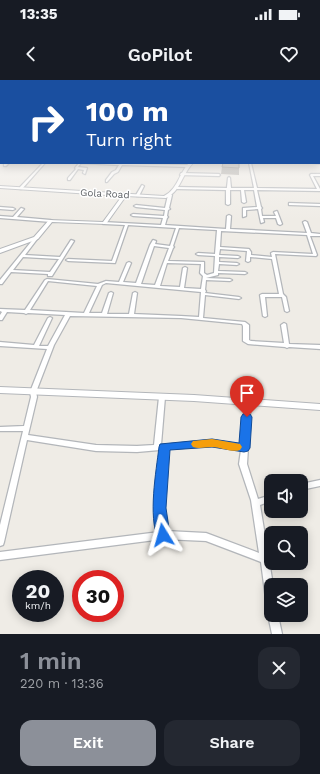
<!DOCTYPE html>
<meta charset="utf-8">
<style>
:root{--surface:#171b24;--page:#242831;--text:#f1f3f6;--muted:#9ea1a6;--accent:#8c9099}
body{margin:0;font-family:"Work Sans",sans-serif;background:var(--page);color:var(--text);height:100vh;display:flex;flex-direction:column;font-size:15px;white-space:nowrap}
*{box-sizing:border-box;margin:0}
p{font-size:13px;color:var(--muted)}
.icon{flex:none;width:22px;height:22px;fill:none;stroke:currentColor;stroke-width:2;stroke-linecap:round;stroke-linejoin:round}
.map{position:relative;height:554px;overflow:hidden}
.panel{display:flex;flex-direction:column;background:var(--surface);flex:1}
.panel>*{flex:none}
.banner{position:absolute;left:0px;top:0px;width:320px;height:84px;box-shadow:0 2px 10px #0003;background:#1a4fa0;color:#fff;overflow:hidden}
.controls{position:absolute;left:264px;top:394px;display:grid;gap:8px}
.controls a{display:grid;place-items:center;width:44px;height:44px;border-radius:8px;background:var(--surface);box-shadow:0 2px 10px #0003;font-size:20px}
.speed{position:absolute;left:12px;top:490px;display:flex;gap:8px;font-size:20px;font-weight:700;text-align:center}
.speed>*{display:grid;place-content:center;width:52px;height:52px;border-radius:50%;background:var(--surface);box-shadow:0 2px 10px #0003;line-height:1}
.speed small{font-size:10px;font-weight:400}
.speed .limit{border:6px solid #d22;background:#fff;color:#111}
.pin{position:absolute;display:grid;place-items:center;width:34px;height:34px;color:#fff;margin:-41px -17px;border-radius:50% 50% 50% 0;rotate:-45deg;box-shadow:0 0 4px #0007}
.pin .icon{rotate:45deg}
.me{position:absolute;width:44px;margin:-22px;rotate:352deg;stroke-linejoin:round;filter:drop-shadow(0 0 3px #0008)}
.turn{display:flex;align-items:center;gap:14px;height:84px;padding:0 20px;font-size:18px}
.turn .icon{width:52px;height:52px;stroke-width:2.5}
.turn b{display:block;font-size:28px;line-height:34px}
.round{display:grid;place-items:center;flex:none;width:42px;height:42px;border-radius:12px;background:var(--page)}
.head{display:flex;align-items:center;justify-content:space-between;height:68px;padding:0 20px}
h1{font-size:24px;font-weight:600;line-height:30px;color:var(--accent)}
.action{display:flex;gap:8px;margin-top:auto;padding:8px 20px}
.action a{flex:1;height:46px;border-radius:12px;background:var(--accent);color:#fff;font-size:16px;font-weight:600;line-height:46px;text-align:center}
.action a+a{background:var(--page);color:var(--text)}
.status{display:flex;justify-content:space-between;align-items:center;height:28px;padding:0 20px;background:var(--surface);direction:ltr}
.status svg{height:11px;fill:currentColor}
header{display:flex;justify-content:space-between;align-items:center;height:52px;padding:0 20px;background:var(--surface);font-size:18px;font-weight:600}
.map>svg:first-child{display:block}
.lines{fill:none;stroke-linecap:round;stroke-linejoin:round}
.minor-casing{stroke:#b3b6ba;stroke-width:2.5}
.tertiary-casing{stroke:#b3b6ba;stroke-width:2}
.minor{fill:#fff;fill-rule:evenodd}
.tertiary{fill:#fff;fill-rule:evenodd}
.wall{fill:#aeaba7}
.building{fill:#cac7c2;stroke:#8d8b88}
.route{fill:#1a73e8;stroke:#114b97}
.slow{fill:#f59e0b}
.labels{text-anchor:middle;stroke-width:3;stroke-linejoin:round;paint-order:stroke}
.far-street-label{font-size:10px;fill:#5d6165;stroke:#fff}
</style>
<div class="status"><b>13:35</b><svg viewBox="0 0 49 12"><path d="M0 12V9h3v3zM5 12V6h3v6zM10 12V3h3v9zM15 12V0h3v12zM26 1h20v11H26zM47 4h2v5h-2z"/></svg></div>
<header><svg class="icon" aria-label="back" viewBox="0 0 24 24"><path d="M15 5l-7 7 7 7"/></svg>GoPilot<svg class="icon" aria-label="heart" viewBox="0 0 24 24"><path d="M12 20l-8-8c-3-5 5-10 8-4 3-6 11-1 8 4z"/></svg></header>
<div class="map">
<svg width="320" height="554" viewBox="0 0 320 554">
<rect width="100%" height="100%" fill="#efece6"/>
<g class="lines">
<defs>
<g id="minor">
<rect x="0" y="69" width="1" height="2"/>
<rect x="0" y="80" width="1" height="2"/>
<path d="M 6,83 L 9,83 L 6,86 L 4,86 L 4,84 Z"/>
<path d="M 43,83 L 45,83 L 22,109 L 20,109 L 20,107 Z"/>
<path d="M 79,83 L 187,85 L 188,86 L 187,87 L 122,85 L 118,92 L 114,94 L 107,102 L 106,102 L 106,100 L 112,92 L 116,90 L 119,85 L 81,83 L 78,87 L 87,88 L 85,94 L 83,93 L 84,90 L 78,89 L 70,100 L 68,100 L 68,98 L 76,89 L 75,88 Z"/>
<path d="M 249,83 L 251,83 L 257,108 L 317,109 L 310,95 L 311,94 L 320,94 L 320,96 L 313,96 L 320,109 L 320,111 L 257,110 L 261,127 L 262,128 L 261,129 L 262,136 L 276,136 L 274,132 L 277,131 L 282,144 L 280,145 L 278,144 L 276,138 L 263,138 L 264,142 L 261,143 L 258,129 L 246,130 L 246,136 L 243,137 L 243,128 L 257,127 L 254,110 L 244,110 L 246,122 L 244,123 L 242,122 L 241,110 L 230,110 L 230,124 L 228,125 L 226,124 L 226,110 L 177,109 L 175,108 L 177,107 L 227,108 L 227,107 L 228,98 L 229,97 L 230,98 L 231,108 L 254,108 Z"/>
<path d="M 181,93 L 219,94 L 220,95 L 219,96 L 180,95 Z"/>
<path d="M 142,105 L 144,106 L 139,116 L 137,116 L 136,115 Z"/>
<path d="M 170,114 L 172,115 L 169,128 L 170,129 L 168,130 L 167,136 L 168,137 L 167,138 L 165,145 L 226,149 L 227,136 L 229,135 L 231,136 L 230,149 L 307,153 L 303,142 L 305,141 L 307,142 L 311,153 L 320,154 L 320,156 L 310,156 L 317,175 L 316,176 L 275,174 L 283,214 L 286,217 L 289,231 L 287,232 L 285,231 L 282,217 L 265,217 L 267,236 L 265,237 L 263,236 L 260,215 L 262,214 L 279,214 L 272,179 L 250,177 L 250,181 L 248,182 L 246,181 L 247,171 L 220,169 L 219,175 L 238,176 L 240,177 L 238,178 L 219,177 L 219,182 L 237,183 L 239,184 L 237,185 L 219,184 L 218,191 L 245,192 L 247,193 L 245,194 L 218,193 L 218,195 L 206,198 L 230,199 L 232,200 L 230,201 L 206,200 L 205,210 L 206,211 L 205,213 L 239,217 L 241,218 L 239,219 L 205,215 L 203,238 L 245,242 L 249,245 L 249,260 L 251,261 L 284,263 L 281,245 L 284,243 L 286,244 L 289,264 L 320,265 L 320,269 L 289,267 L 287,268 L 285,267 L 248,264 L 243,261 L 243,246 L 242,244 L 181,238 L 70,236 L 54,265 L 36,312 L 37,317 L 28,355 L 96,365 L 137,366 L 154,365 L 159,317 L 160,316 L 164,316 L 165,317 L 161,365 L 212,360 L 241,365 L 245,321 L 246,320 L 250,320 L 251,321 L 247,384 L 258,419 L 271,415 L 271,421 L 260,425 L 273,505 L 271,505 L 271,525 L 268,523 L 266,520 L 261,482 L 206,461 L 163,459 L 0,480 L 0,472 L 159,452 L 155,428 L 160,370 L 137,372 L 96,371 L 27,360 L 4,462 L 3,465 L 0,466 L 0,445 L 23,351 L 0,351 L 0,347 L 24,346 L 31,317 L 30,312 L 47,269 L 0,266 L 0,262 L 34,265 L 48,238 L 50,237 L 52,238 L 39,266 L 48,266 L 65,235 L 28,233 L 26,234 L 24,233 L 7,232 L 2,240 L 0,240 L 0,235 L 2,232 L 0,231 L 0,229 L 25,230 L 45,200 L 47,199 L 98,204 L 106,201 L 119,202 L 127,183 L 129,182 L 131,183 L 123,202 L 136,203 L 150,165 L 153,160 L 156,161 L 155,164 L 170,166 L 176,148 L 128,145 L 115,183 L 68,181 L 66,180 L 68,179 L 112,181 L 125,145 L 104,144 L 103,144 L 103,142 L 161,145 L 163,138 L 133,136 L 131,135 L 133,134 L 164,136 L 165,130 L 136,127 L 134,126 L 136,125 L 165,128 L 168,115 ZM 179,148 L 217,150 L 215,174 L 198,173 L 196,174 L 198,175 L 215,176 L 214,193 L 207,195 L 204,193 L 204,182 L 168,181 L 173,168 L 174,167 L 173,166 ZM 221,151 L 307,155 L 313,174 L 273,172 L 271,173 L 272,177 L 251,175 L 251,172 L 249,169 L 220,167 ZM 154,166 L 169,168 L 155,205 L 141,204 ZM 167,183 L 201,184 L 200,193 L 203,196 L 201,209 L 184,208 L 187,188 L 185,187 L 183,188 L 180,207 L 160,206 ZM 48,201 L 97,206 L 84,233 L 30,230 ZM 106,203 L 201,212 L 199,237 L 181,236 L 134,234 L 137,213 L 135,212 L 133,213 L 129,234 L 107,234 L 113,213 L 111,212 L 109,213 L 102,233 L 89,233 L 102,205 ZM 212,366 L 241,370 L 239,384 L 251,420 L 259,473 L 206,453 L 167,451 L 163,428 L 167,369 Z"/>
<path d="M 289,123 L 320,124 L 320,126 L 290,125 L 289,125 Z"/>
<path d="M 0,127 L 13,128 L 15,129 L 13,130 L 0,129 Z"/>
<path d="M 21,128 L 24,129 L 17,137 L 51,140 L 53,141 L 51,142 L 0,138 L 0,136 L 13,137 Z"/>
<path d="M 35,157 L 38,158 L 25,175 L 60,177 L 71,160 L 74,161 L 52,196 L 48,196 L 48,194 L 11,192 L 2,204 L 0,204 L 0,200 ZM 23,177 L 59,179 L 50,192 L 13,190 Z"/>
<path d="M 320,400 L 320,406 L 301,410 L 301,404 Z"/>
<path d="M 271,531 L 271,535 L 278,535 L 282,554 L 272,554 L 268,535 L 270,532 Z"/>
</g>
<g id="tertiary">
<path d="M 319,82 L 320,82 L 320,84 L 312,83 L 319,83 Z"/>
<path d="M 189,83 L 193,83 C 182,94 181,111 166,118 L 126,116 L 106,144 L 52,142 L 38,159 L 0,173 L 0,169 L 34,157 L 49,140 L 103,142 L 122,116 L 0,108 L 0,106 L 164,116 C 178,109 179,93 189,83 Z"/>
<path d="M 0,307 L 194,315 L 320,324 L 320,330 L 194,321 L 0,313 Z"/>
</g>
</defs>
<use href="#minor" class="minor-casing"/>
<use href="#tertiary" class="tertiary-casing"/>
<use href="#minor" class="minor"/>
<use href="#tertiary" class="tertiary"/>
</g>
<path class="wall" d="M 222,87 L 239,88 L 239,95 L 221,94 Z"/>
<path class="building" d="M 223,83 L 239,83 L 239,88 L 222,87 Z"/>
<linearGradient id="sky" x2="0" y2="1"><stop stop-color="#8fc4ef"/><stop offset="0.45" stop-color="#f8f6f4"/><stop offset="1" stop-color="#f8f6f4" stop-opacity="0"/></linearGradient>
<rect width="320" height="140" fill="url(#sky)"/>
<path class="route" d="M 247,333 L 250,334 L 252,337 L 250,368 L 248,371 L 244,372 L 212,367 L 170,370 L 166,428 L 170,455 L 168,459 L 163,461 L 158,459 C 148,436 156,392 159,367 L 160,364 L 212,359 L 239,363 L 241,337 L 243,334 Z"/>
<path class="slow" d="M 212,359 L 240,364 L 242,367 L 240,370 C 231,373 221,367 212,367 C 205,367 199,369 193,367 L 191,364 L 193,361 Z"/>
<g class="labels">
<g class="far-street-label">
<text transform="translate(105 113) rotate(3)" y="4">Gola Road</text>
</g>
</g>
</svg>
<div class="controls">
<a><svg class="icon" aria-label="sound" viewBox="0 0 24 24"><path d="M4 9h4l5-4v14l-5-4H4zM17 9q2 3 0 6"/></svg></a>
<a><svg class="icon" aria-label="search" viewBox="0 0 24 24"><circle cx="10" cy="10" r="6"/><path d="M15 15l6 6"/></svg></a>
<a><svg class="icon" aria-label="layers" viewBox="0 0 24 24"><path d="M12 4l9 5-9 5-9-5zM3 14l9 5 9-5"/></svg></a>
</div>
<div class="speed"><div>20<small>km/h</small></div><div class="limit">30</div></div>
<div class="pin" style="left:247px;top:337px;background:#d93025"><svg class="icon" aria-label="arrive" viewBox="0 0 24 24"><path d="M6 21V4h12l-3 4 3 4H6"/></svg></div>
<svg class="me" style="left:163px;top:455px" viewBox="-20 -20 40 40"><path d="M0-17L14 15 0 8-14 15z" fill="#1a73e8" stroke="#fff" stroke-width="4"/></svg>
<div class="banner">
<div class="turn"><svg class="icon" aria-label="right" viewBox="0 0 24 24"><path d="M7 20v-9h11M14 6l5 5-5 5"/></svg><div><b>100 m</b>Turn right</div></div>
</div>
</div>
<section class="panel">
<div class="head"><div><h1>1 min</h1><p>220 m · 13:36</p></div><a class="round"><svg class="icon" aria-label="close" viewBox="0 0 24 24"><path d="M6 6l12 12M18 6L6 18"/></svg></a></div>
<div class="action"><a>Exit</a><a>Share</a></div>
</section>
